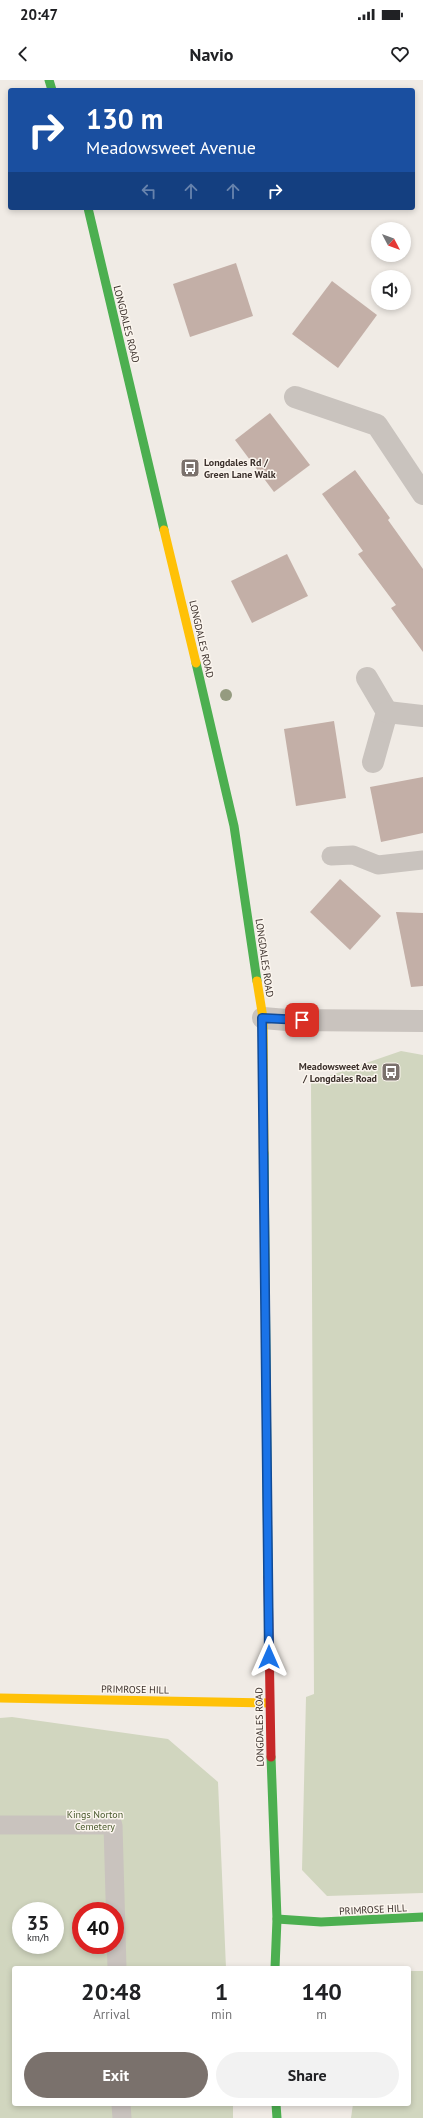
<!DOCTYPE html>
<style>
:root{--surface:#fff;--page:#f2f2f2;--text:#202124;--muted:#757577;--accent:#7a716c}
body{margin:0;font-family:"PT Sans",sans-serif;background:var(--page);color:var(--text);height:100vh;display:flex;flex-direction:column;font-size:15px;white-space:nowrap}
*{box-sizing:border-box;margin:0}
p{font-size:13px;color:var(--muted)}
.icon{flex:none;width:22px;height:22px;fill:none;stroke:currentColor;stroke-width:2;stroke-linecap:round;stroke-linejoin:round}
.map{position:relative;flex:1;overflow:hidden}
.drawer{position:absolute;left:12px;top:1886px;width:399px;height:140px;display:flex;flex-direction:column;background:var(--surface);border-radius:4px;box-shadow:0 2px 6px #0003}
.drawer>*{flex:none}
.top-card{position:absolute;left:8px;top:8px;width:407px;height:122px;border-radius:4px;box-shadow:0 2px 6px #0003;background:#1a4fa0;color:#fff;overflow:hidden}
.needle{width:26px;rotate:131deg}
.buttons{position:absolute;left:371px;top:142px;display:grid;gap:8px}
.buttons a{display:grid;place-items:center;width:40px;height:40px;border-radius:50%;background:var(--surface);box-shadow:0 2px 6px #0003;font-size:20px}
.speed{position:absolute;left:12px;top:1822px;display:flex;gap:8px;font-size:20px;font-weight:700;text-align:center}
.speed>*{display:grid;place-content:center;width:52px;height:52px;border-radius:50%;background:var(--surface);box-shadow:0 2px 6px #0003;line-height:1}
.speed small{font-size:10px;font-weight:400}
.speed .limit{border:6px solid #d22;background:#fff;color:#111}
.pin{position:absolute;display:grid;place-items:center;width:34px;height:34px;color:#fff;margin:-17px;border-radius:8px;box-shadow:0 2px 6px #0006}
.me{position:absolute;width:44px;margin:-22px;rotate:0deg;stroke-linejoin:round;filter:drop-shadow(0 0 3px #0008)}
.turn{display:flex;align-items:center;gap:14px;height:84px;padding:0 12px;font-size:18px}
.turn .icon{width:52px;height:52px;stroke-width:2.5}
.turn b{display:block;font-size:28px;line-height:34px}
.lanes{display:flex;align-items:center;height:38px;padding:0 12px;background:#0003;justify-content:center;gap:20px;direction:ltr}
.lanes .off{opacity:.35}
.eta{display:flex;justify-content:space-evenly;align-items:center;height:68px;text-align:center}
.eta b{font-size:24px;font-weight:600;line-height:28px}
.action{display:flex;gap:8px;margin-top:auto;padding:8px 12px}
.action a{flex:1;height:46px;border-radius:24px;background:var(--accent);color:#fff;font-size:16px;font-weight:600;line-height:46px;text-align:center}
.action a+a{background:var(--page);color:var(--text)}
.status{display:flex;justify-content:space-between;align-items:center;height:28px;padding:0 20px;background:var(--surface);direction:ltr}
.status svg{height:11px;fill:currentColor}
header{display:flex;justify-content:space-between;align-items:center;height:52px;padding:0 12px;background:var(--surface);font-size:18px;font-weight:600}
.map>svg:first-child{display:block}
.green{fill:#d1d6bf;fill-rule:evenodd}
.building{fill:#c3afa7}
.lines{fill:none;stroke-linecap:round;stroke-linejoin:round}
.lane{stroke:#c9c3be;stroke-width:19}
.street{stroke:#c9c3be;stroke-width:22}
.fast{stroke:#4caf50;stroke-width:9}
.slow{stroke:#ffc107;stroke-width:9}
.jam{stroke:#c62828;stroke-width:9}
.tree{fill:#959b80}
.route-casing{stroke:#114b97;stroke-width:10}
.route{stroke:#1a73e8;stroke-width:7}
.labels{text-anchor:middle;stroke-width:3;stroke-linejoin:round;paint-order:stroke}
.street-label{font-size:10px;fill:#3b302b;stroke:#fbf5ee}
.poi-label{font-size:10px;font-weight:bold;fill:#3b302b;stroke:#fbf5ee;text-anchor:start}
.park-label{font-size:10px;fill:#4a5a2e;stroke:#fbf5ee}
</style>
<div class="status"><b>20:47</b><svg viewBox="0 0 49 12"><path d="M0 12V9h3v3zM5 12V6h3v6zM10 12V3h3v9zM15 12V0h3v12zM26 1h20v11H26zM47 4h2v5h-2z"/></svg></div>
<header><svg class="icon" aria-label="back" viewBox="0 0 24 24"><path d="M15 5l-7 7 7 7"/></svg>Navio<svg class="icon" aria-label="heart" viewBox="0 0 24 24"><path d="M12 20l-8-8c-3-5 5-10 8-4 3-6 11-1 8 4z"/></svg></header>
<div class="map">
<svg width="423" height="2038" viewBox="0 0 423 2038">
<rect width="100%" height="100%" fill="#f0ebe5"/>
<g class="green">
<path d="M 401,971 L 423,975 L 423,1813 L 327,1816 L 302,1790 L 306,1617 L 314,1614 L 311,1002 Z"/>
<path d="M 12,1637 L 168,1659 L 218,1702 L 226,1888 L 14,1888 L 14,2024 L 233,2024 L 233,2038 L 0,2038 L 0,1638 ZM 21,1831 L 55,1831 L 55,1865 L 21,1865 ZM 81,1831 L 115,1831 L 115,1865 L 81,1865 Z"/>
<path d="M 409,1891 L 423,1891 L 423,2038 L 351,2038 L 353,2024 L 409,2024 Z"/>
</g>
<g class="building">
<path d="M 236,183 L 253,236 L 190,257 L 173,204 Z"/>
<path d="M 332,201 L 377,235 L 338,288 L 292,254 Z"/>
<path d="M 270,333 L 310,385 L 274,412 L 235,360 Z"/>
<path d="M 355,390 L 390,438 L 388,440 L 423,489 L 423,572 L 391,528 L 396,525 L 358,474 L 363,471 L 322,414 Z"/>
<path d="M 287,474 L 308,516 L 252,543 L 231,501 Z"/>
<path d="M 334,641 L 346,718 L 296,726 L 284,649 Z"/>
<path d="M 423,697 L 423,753 L 381,762 L 370,707 Z"/>
<path d="M 340,799 L 381,836 L 350,870 L 310,832 Z"/>
<path d="M 396,832 L 423,833 L 423,906 L 411,907 Z"/>
</g>
<g class="lines">
<g class="lane">
<path d="M 331,776 L 353,775 L 378,785 L 423,780"/>
<path d="M 0,1745 L 113,1745 L 117,1888"/>
<path d="M 121,2024 L 122,2038"/>
</g>
<g class="street">
<path d="M 295,317 L 377,345 L 423,414"/>
<path d="M 367,598 L 387,632 L 373,682"/>
<path d="M 387,632 L 423,636"/>
<path d="M 263,938 L 287,940 L 423,941"/>
</g>
<g class="fast">
<path d="M 49,0 L 52,10"/>
<path d="M 88,128 L 164,450"/>
<path d="M 196,583 L 234,746 L 257,901"/>
<path d="M 264,1073 L 268,1497"/>
<path d="M 271,1677 L 277,1839 L 275,1888"/>
<path d="M 277,1839 L 321,1842 L 423,1837"/>
<path d="M 276,2024 L 277,2038"/>
</g>
<g class="slow">
<path d="M 164,450 L 196,583"/>
<path d="M 257,901 L 263,938 L 264,1073"/>
<path d="M 0,1618 L 269,1623"/>
</g>
<path class="jam" d="M 268,1497 L 271,1677"/>
</g>
<circle class="tree" cx="226" cy="615" r="6"/>
<g class="lines">
<defs>
<path id="route" d="M 269,1577 L 262,938 L 302,940"/>
</defs>
<use href="#route" class="route-casing"/>
<use href="#route" class="route"/>
</g>
<defs>
<symbol id="bus-square" viewBox="-11 -11 22 22"><rect x="-9" y="-9" width="18" height="18" rx="4" fill="#7a716c" stroke="#fbf5ee"/><path d="M-5-6H5V4H4V6H2V4H-2V6H-4V4H-5ZM-3.5-4V0h7V-4ZM-3.5 1.2v1.5H-2V1.2ZM2 1.2v1.5H3.5V1.2Z" fill="#fff"/></symbol>
</defs>
<g fill-rule="evenodd">
<use href="#bus-square" x="179" y="377" width="22" height="22"/>
<use href="#bus-square" x="380" y="981" width="22" height="22"/>
</g>
<g class="labels">
<g class="street-label">
<text transform="translate(127 244) rotate(76)" y="4">LONGDALES ROAD</text>
<text transform="translate(202 559) rotate(77)" y="4">LONGDALES ROAD</text>
<text transform="translate(265 878) rotate(82)" y="4">LONGDALES ROAD</text>
<text transform="translate(135 1609) rotate(1)" y="4">PRIMROSE HILL</text>
<text transform="translate(259 1647) rotate(-91)" y="4">LONGDALES ROAD</text>
<text transform="translate(373 1829) rotate(-3)" y="4">PRIMROSE HILL</text>
</g>
<g class="poi-label">
<text x="204" y="386">Longdales Rd /<tspan x="204" dy="12">Green Lane Walk</tspan></text>
<text x="377" y="990" text-anchor="end">Meadowsweet Ave<tspan x="377" dy="12">/ Longdales Road</tspan></text>
</g>
<g class="park-label">
<text x="95" y="1738">Kings Norton<tspan x="95" dy="12">Cemetery</tspan></text>
</g>
</g>
</svg>
<div class="buttons">
<a><svg class="needle" viewBox="-14 -14 28 28"><path d="M0-13l5 13h-10z" fill="#e53935"/><path d="M0 13l5-13h-10z" fill="#757577"/></svg></a>
<a><svg class="icon" aria-label="sound" viewBox="0 0 24 24"><path d="M4 9h4l5-4v14l-5-4H4zM17 9q2 3 0 6"/></svg></a>
</div>
<div class="speed"><div>35<small>km/h</small></div><div class="limit">40</div></div>
<div class="pin" style="left:302px;top:940px;background:#d93025"><svg class="icon" aria-label="arrive" viewBox="0 0 24 24"><path d="M6 21V4h12l-3 4 3 4H6"/></svg></div>
<svg class="me" style="left:269px;top:1577px" viewBox="-20 -20 40 40"><path d="M0-17L14 15 0 8-14 15z" fill="#1a73e8" stroke="#fff" stroke-width="4"/></svg>
<div class="top-card">
<div class="turn"><svg class="icon" aria-label="right" viewBox="0 0 24 24"><path d="M7 20v-9h11M14 6l5 5-5 5"/></svg><div><b>130 m</b>Meadowsweet Avenue</div></div>
<div class="lanes"><svg class="icon off" aria-label="left" viewBox="0 0 24 24"><path d="M17 20v-9H6M10 6l-5 5 5 5"/></svg><svg class="icon off" aria-label="ahead" viewBox="0 0 24 24"><path d="M12 20V5M6 11l6-6 6 6"/></svg><svg class="icon off" aria-label="ahead" viewBox="0 0 24 24"><path d="M12 20V5M6 11l6-6 6 6"/></svg><svg class="icon" aria-label="right" viewBox="0 0 24 24"><path d="M7 20v-9h11M14 6l5 5-5 5"/></svg></div>
</div>
<section class="drawer">
<div class="eta">
<div><b>20:48</b><p>Arrival</p></div>
<div><b>1</b><p>min</p></div>
<div><b>140</b><p>m</p></div>
</div>
<div class="action"><a>Exit</a><a>Share</a></div>
</section>
</div>
